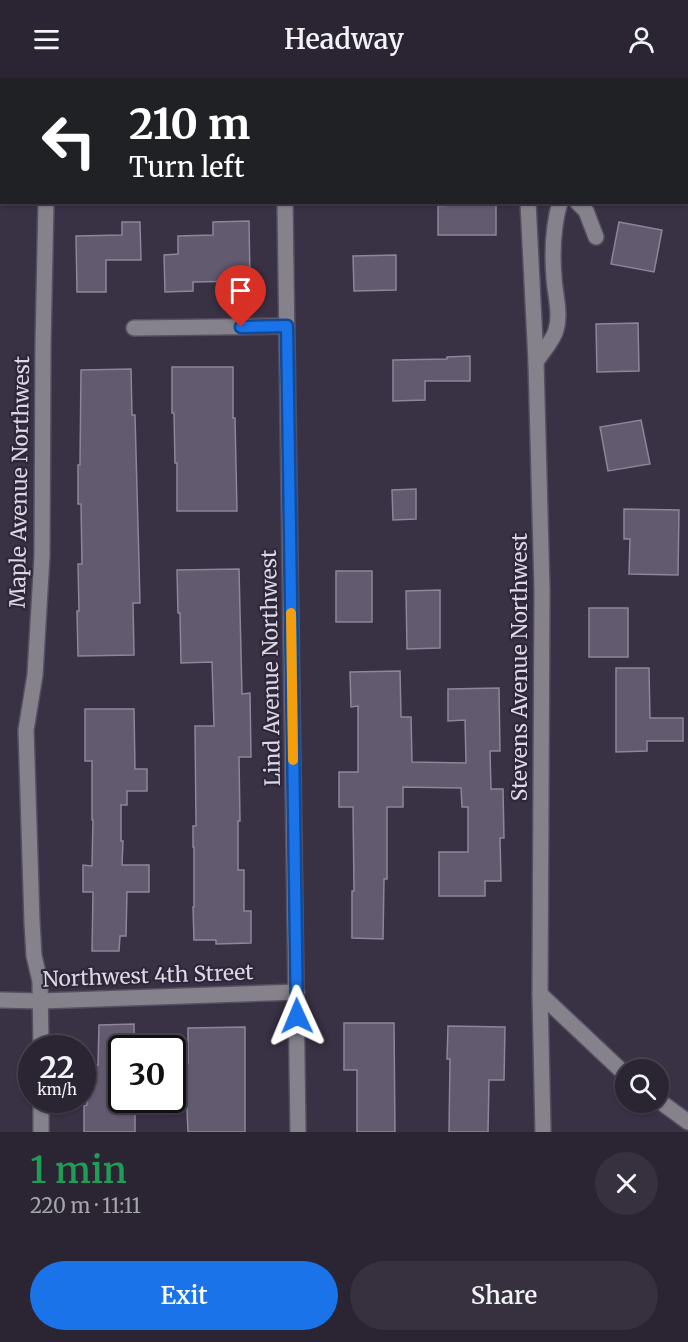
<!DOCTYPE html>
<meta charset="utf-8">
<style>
:root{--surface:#2b2533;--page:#37313f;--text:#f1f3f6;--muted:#a6a5ac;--line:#47424e;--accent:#1a73e8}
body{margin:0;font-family:Merriweather,serif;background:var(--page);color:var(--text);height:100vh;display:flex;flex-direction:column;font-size:22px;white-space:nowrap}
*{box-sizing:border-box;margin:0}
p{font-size:20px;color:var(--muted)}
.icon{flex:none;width:33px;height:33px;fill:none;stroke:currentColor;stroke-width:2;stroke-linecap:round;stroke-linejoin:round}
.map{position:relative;height:1054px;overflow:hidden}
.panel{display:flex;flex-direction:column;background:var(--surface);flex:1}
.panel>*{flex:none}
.top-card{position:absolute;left:0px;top:0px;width:688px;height:126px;box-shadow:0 2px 4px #0004,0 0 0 2px var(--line);background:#202124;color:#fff;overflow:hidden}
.controls{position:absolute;left:615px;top:981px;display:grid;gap:12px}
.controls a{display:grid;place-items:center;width:54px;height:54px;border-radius:50%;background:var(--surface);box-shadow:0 2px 4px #0004,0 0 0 2px var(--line);font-size:30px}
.speed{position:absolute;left:18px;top:957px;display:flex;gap:12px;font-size:30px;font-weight:700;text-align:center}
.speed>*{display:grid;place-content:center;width:78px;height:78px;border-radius:50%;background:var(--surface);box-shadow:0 2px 4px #0004,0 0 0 2px var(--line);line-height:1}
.speed small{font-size:15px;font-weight:400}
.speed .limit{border:3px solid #111;border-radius:9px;background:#fff;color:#111}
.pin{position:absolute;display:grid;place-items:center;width:51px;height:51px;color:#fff;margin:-62px -26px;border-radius:50% 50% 50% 0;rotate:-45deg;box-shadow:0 0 6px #0007}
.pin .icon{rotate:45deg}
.me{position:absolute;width:66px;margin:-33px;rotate:359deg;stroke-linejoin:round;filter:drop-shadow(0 0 4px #0008)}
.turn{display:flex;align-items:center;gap:21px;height:126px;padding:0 30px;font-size:27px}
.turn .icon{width:78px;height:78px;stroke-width:2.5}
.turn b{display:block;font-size:42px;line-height:51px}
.round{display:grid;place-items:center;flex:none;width:63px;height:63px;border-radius:32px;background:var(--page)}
.overview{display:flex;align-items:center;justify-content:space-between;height:102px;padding:0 30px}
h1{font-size:36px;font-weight:600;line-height:45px;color:#1e9e55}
.action{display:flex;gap:12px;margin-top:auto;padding:12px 30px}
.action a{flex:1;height:69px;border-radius:36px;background:var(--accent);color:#fff;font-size:24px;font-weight:600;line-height:69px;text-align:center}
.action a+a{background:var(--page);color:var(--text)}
header{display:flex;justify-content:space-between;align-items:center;height:78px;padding:0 30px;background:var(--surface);font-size:27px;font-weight:600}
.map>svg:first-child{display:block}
.building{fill:#625a6f;stroke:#8d859b;stroke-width:1.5}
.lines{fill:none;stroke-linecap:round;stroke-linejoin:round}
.minor-casing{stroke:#564f61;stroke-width:18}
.minor{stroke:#86828c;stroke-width:15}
.route-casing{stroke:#114b97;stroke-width:15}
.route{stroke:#1a73e8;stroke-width:10}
.slow{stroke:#f59e0b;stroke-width:10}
.labels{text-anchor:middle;stroke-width:4.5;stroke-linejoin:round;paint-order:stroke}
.street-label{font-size:21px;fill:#dcd8e4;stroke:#2e273a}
</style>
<header><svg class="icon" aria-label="menu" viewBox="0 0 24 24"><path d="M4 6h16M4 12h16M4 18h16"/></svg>Headway<svg class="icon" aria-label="person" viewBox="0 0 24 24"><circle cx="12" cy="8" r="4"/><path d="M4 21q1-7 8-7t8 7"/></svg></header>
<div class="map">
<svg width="688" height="1054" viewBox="0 0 688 1054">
<rect width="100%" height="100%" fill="#393144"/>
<g class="building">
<path d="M 453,124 L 496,124 L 496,157 L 438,157 L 438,128 L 453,127 Z"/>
<path d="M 249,143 L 250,203 L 193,204 L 193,213 L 165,214 L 164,177 L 178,176 L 178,158 L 213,157 L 213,144 Z"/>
<path d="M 122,144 L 140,144 L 141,182 L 106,182 L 106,214 L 77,214 L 76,158 L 122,157 Z"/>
<path d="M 619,144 L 662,152 L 654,194 L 611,186 Z"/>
<path d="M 396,177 L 396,212 L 354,213 L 353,178 Z"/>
<path d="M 638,245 L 639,293 L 597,294 L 596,246 Z"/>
<path d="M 470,278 L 470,303 L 425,303 L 425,322 L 393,323 L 393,282 L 447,281 L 447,279 Z"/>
<path d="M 172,289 L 233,289 L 233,340 L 235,340 L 237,433 L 177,433 L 177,385 L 175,385 L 174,335 L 172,335 Z"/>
<path d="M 131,291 L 132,337 L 135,337 L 139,485 L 140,525 L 133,525 L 134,577 L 78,578 L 77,533 L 79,533 L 78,486 L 82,486 L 81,426 L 78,426 L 78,387 L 80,387 L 81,292 Z"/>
<path d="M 641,342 L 650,386 L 608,393 L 600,349 Z"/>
<path d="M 416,411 L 416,441 L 393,442 L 392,412 Z"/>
<path d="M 624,431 L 679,432 L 678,497 L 629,496 L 630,461 L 624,461 Z"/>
<path d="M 239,491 L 242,616 L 250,615 L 251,679 L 239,679 L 240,743 L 238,743 L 238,792 L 244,792 L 244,833 L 251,833 L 251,865 L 216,866 L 216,862 L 194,862 L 193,829 L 194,829 L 194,769 L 193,769 L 193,748 L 196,748 L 195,648 L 214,648 L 212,584 L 181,585 L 180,535 L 178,535 L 177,492 Z"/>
<rect x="336" y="493" width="36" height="51"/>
<path d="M 440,512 L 440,570 L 407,571 L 406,513 Z"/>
<rect x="589" y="530" width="39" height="49"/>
<path d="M 616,590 L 649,590 L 650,640 L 683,640 L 683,663 L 647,663 L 647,673 L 616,674 Z"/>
<path d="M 400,593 L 401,639 L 411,639 L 412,684 L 466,685 L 465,642 L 448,643 L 448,611 L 499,610 L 500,673 L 490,673 L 491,711 L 503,711 L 504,760 L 500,760 L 501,803 L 485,803 L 485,818 L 439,818 L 439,774 L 468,774 L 468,729 L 462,729 L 461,710 L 403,709 L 403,729 L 387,729 L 387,801 L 384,801 L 383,861 L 352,860 L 352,813 L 354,813 L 353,729 L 339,729 L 339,694 L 358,694 L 358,628 L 351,629 L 350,594 Z"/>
<path d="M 85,631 L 134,631 L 135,691 L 147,691 L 147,713 L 127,713 L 127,727 L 121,727 L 121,763 L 123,763 L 122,787 L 149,787 L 149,814 L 127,814 L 126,858 L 120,858 L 119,873 L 92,873 L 93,814 L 83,814 L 83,787 L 92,788 L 93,742 L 92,742 L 92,683 L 85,683 Z"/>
<path d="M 344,945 L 394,945 L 395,1054 L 357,1054 L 357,992 L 344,992 Z"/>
<path d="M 134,946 L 134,970 L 122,970 L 122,1027 L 135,1027 L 135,1054 L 84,1054 L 84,1028 L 87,1027 L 86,987 L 98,987 L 99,947 Z"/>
<path d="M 448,948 L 505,949 L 504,1002 L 489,1002 L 488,1054 L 449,1054 L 450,981 L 447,981 Z"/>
<path d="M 245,949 L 245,1054 L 188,1054 L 185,985 L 188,985 L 188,950 Z"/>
</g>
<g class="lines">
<defs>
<g id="minor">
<path d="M 36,0 L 36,2"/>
<path d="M 283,0 L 283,2"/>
<path d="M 522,0 L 522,2"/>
<path d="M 285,124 L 298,1054"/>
<path d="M 528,124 L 536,284 L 542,512 L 540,916 L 543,1054"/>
<path d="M 577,124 L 586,133 L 596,159"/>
<path d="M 134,250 L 287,248"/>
<path d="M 536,284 C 542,274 553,263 556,252 C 561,236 555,216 554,200 C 552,175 553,148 560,124"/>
<path d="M 540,916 L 626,997"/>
<path d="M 0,922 L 41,923 L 297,914"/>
<path d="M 41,970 L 40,903 L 34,878 L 32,844 L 26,652 L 35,597 L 42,478 L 43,267 L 46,124"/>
<path d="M 658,1022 L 688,1044"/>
<path d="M 41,1054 L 41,1022"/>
</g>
</defs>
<use href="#minor" class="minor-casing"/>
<use href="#minor" class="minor"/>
</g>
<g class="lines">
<defs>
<path id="route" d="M 241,249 L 287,248 L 297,938"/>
</defs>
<use href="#route" class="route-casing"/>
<use href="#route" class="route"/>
<path class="slow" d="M 291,535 L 293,682"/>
</g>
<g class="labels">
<g class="street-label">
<text transform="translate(20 404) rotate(-89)" y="7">Maple Avenue Northwest</text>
<text transform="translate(520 589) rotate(-90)" y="7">Stevens Avenue Northwest</text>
<text transform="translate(271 590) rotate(-91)" y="7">Lind Avenue Northwest</text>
<text transform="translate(148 898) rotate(-2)" y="7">Northwest 4th Street</text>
</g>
</g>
</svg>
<div class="controls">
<a><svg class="icon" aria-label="search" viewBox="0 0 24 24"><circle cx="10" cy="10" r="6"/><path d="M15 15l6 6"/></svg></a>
</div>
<div class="speed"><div>22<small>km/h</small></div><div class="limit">30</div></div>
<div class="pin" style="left:241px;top:249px;background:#d93025"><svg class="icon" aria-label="arrive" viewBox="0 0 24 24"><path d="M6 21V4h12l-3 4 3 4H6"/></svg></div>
<svg class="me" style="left:297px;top:938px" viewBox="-20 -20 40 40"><path d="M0-17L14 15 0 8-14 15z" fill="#1a73e8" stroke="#fff" stroke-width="4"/></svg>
<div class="top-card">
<div class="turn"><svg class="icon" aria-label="left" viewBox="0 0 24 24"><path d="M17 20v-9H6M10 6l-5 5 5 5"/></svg><div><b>210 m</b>Turn left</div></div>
</div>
</div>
<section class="panel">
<div class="overview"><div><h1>1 min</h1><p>220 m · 11:11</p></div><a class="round"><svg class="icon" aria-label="close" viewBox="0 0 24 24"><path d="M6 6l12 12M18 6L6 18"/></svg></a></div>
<div class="action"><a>Exit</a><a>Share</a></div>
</section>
